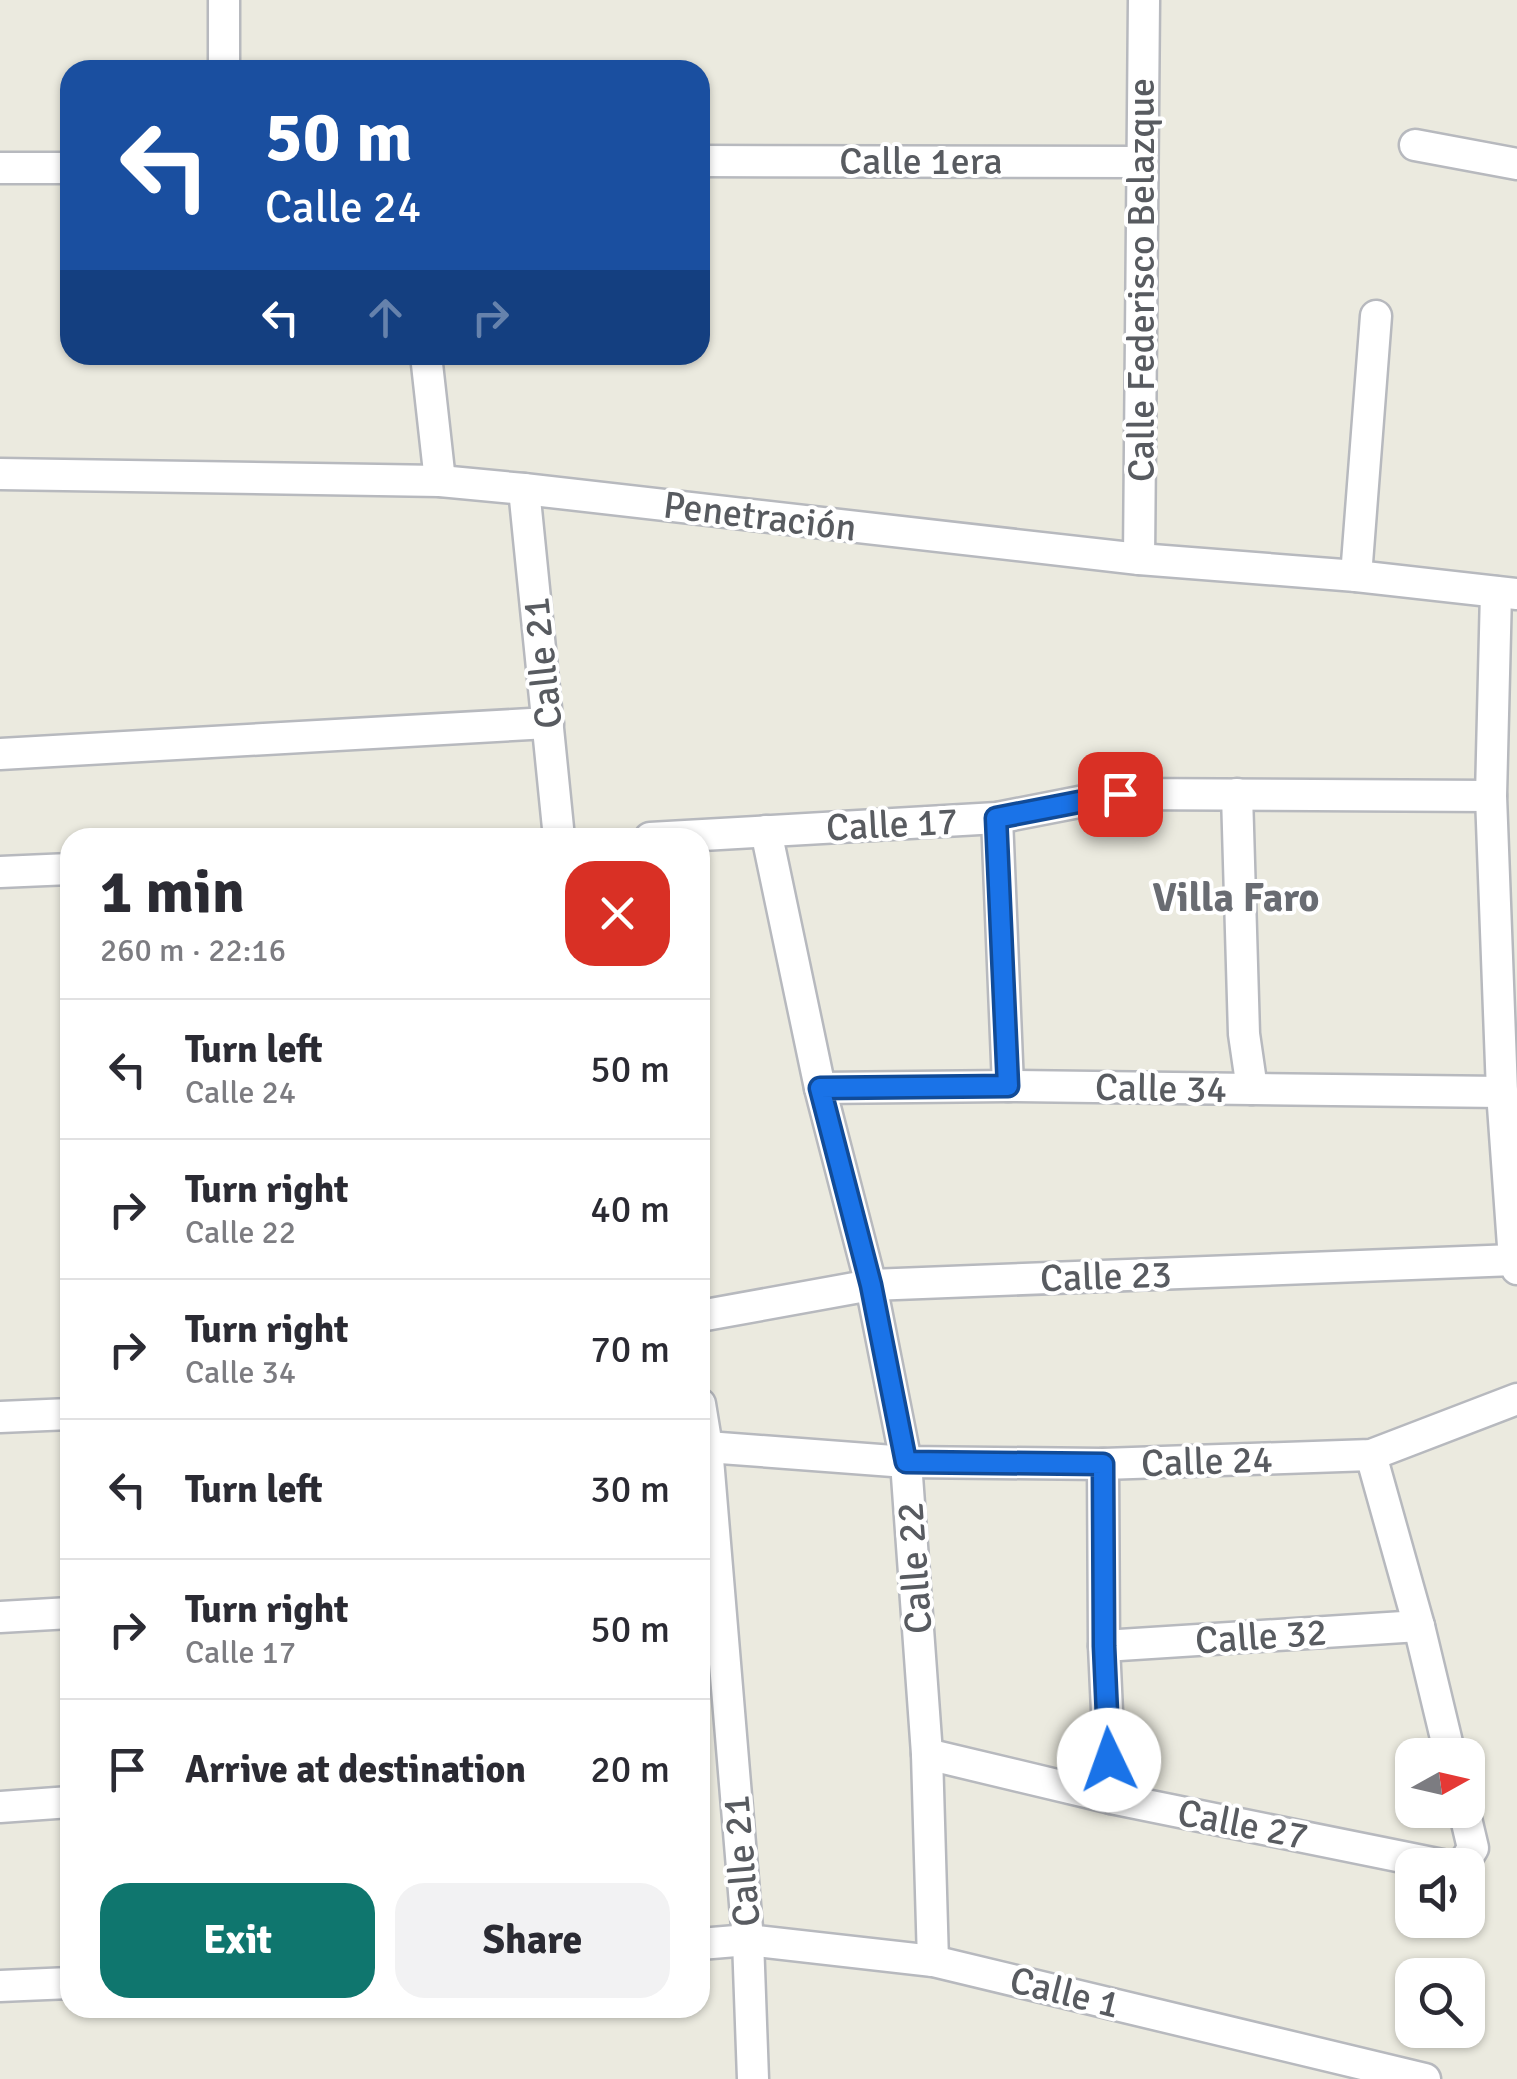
<!DOCTYPE html>
<meta charset="utf-8">
<style>
:root{--surface:#fff;--page:#f2f2f3;--text:#2b2b33;--muted:#7c7c81;--line:#e1e1e2;--accent:#0f766e}
body{margin:0;font-family:Signika,sans-serif;background:var(--page);color:var(--text);height:100vh;display:flex;flex-direction:column;font-size:38px;white-space:nowrap}
*{box-sizing:border-box;margin:0}
p{font-size:32px;color:var(--muted)}
.icon{flex:none;width:55px;height:55px;fill:none;stroke:currentColor;stroke-width:2;stroke-linecap:round;stroke-linejoin:round}
.map{position:relative;flex:1;overflow:hidden}
.side{position:absolute;left:60px;top:828px;width:650px;height:1190px;display:flex;flex-direction:column;background:var(--surface);border-radius:30px;box-shadow:0 2px 8px #0004}
.side>*{flex:none}
.banner{position:absolute;left:60px;top:60px;width:650px;height:305px;border-radius:30px;box-shadow:0 2px 8px #0004;background:#1a4fa0;color:#fff;overflow:hidden}
.needle{width:65px;rotate:82deg}
.controls{position:absolute;left:1395px;top:1738px;display:grid;gap:20px}
.controls a{display:grid;place-items:center;width:90px;height:90px;border-radius:20px;background:var(--surface);box-shadow:0 2px 8px #0004;font-size:50px}
.pin{position:absolute;display:grid;place-items:center;width:85px;height:85px;color:#fff;margin:-42px;border-radius:20px;box-shadow:0 5px 15px #0006}
.me{position:absolute;width:110px;margin:-55px;rotate:357deg;stroke-linejoin:round;filter:drop-shadow(0 0 8px #0008)}
.turn{display:flex;align-items:center;gap:35px;height:210px;padding:0 40px;font-size:45px}
.turn .icon{width:130px;height:130px;stroke-width:2.5}
.turn b{display:block;font-size:70px;line-height:85px}
.lanes{display:flex;align-items:center;height:95px;padding:0 40px;background:#0003;justify-content:center;gap:50px;direction:ltr}
.lanes .off{opacity:.35}
.round{display:grid;place-items:center;flex:none;width:105px;height:105px;border-radius:30px;background:var(--page)}
.summary{display:flex;align-items:center;justify-content:space-between;height:170px;padding:0 40px}
h1{font-size:60px;font-weight:700;line-height:75px}
.button{display:flex;gap:20px;margin-top:auto;padding:20px 40px}
.button a{flex:1;height:115px;border-radius:30px;background:var(--accent);color:#fff;font-size:40px;font-weight:700;line-height:115px;text-align:center}
.button a+a{background:var(--page);color:var(--text)}
ul{padding:0;list-style:none}
li{display:flex;align-items:center;gap:30px;height:140px;padding:0 40px;border-top:2px solid var(--line)}
li div{flex:1}
li b{display:block;font-size:38px}
li em{font-style:normal}
.map>svg:first-child{display:block}
.lines{fill:none;stroke-linecap:round;stroke-linejoin:round}
.street-casing{stroke:#b7b9be;stroke-width:35}
.street{stroke:#fff;stroke-width:30}
.route-casing{stroke:#114b97;stroke-width:25}
.route{stroke:#1a73e8;stroke-width:18}
.labels{text-anchor:middle;stroke-width:8;stroke-linejoin:round;paint-order:stroke}
.street-label{font-size:38px;fill:#585b60;stroke:#fff}
.neighbourhood-label{font-size:40px;font-weight:bold;fill:#696c72;stroke:#fff}
</style>
<div class="map">
<svg width="1517" height="2079" viewBox="0 0 1517 2079">
<rect width="100%" height="100%" fill="#ebeadf"/>
<g class="lines">
<defs>
<g id="street">
<path d="M 224,0 L 224,70"/>
<path d="M 1415,145 L 1517,164"/>
<path d="M 700,161 L 1142,162"/>
<path d="M 0,168 L 70,168"/>
<path d="M 426,355 L 440,481"/>
<path d="M 0,474 L 440,481 L 524,489 L 1139,559 L 1356,576 L 1517,594"/>
<path d="M 524,489 L 559,838"/>
<path d="M 1139,559 L 1144,0"/>
<path d="M 1356,576 L 1376,316"/>
<path d="M 1496,592 L 1491,796 L 1502,1092 L 1514,1260 L 1517,1269"/>
<path d="M 0,754 L 548,723"/>
<path d="M 1237,794 L 1244,1034 L 1252,1089"/>
<path d="M 997,818 L 1008,1086"/>
<path d="M 766,831 L 820,1088 L 871,1285 L 906,1462 L 927,1754 L 933,1961"/>
<path d="M 650,838 L 997,818 L 1120,794 L 1491,796"/>
<path d="M 0,872 L 70,869"/>
<path d="M 820,1088 L 1008,1086 L 1502,1092"/>
<path d="M 700,1316 L 871,1285 L 1514,1260"/>
<path d="M 700,1404 L 707,1447 L 748,1940 L 753,2079"/>
<path d="M 0,1417 L 70,1414"/>
<path d="M 707,1447 L 906,1462 L 1103,1464 L 1371,1455 L 1517,1399"/>
<path d="M 1371,1455 L 1419,1626 L 1450,1755"/>
<path d="M 1103,1464 L 1104,1646 L 1111,1798"/>
<path d="M 0,1617 L 70,1613"/>
<path d="M 1104,1646 L 1419,1626"/>
<path d="M 927,1754 L 1111,1798 L 1442,1865"/>
<path d="M 0,1807 L 70,1802"/>
<path d="M 1455,1865 L 1464,1863 L 1473,1848 L 1464,1810"/>
<path d="M 700,1944 L 748,1940 L 933,1961 L 1425,2079"/>
<path d="M 0,1986 L 70,1983"/>
</g>
</defs>
<use href="#street" class="street-casing"/>
<use href="#street" class="street"/>
</g>
<g class="lines">
<defs>
<path id="route" d="M 1109,1760 L 1104,1646 L 1103,1464 L 906,1462 L 871,1285 L 820,1088 L 1008,1086 L 996,818 L 1120,794"/>
</defs>
<use href="#route" class="route-casing"/>
<use href="#route" class="route"/>
</g>
<g class="labels">
<g class="street-label">
<text x="921" y="174">Calle 1era</text>
<text transform="translate(1141 280) rotate(-90)" y="13">Calle Federisco Belazque</text>
<text transform="translate(760 516) rotate(7)" y="13">Penetración</text>
<text transform="translate(542 663) rotate(-96)" y="13">Calle 21</text>
<text transform="translate(892 824) rotate(-3)" y="13">Calle 17</text>
<text transform="translate(1161 1088) rotate(1)" y="13">Calle 34</text>
<text transform="translate(1106 1276) rotate(-2)" y="13">Calle 23</text>
<text transform="translate(1207 1461) rotate(-2)" y="13">Calle 24</text>
<text transform="translate(914 1568) rotate(-94)" y="13">Calle 22</text>
<text transform="translate(1261 1636) rotate(-4)" y="13">Calle 32</text>
<text transform="translate(1243 1824) rotate(11)" y="13">Calle 27</text>
<text transform="translate(741 1861) rotate(-95)" y="13">Calle 21</text>
<text transform="translate(1065 1992) rotate(14)" y="13">Calle 1</text>
</g>
<g class="neighbourhood-label">
<text x="1236" y="911">Villa Faro</text>
</g>
</g>
</svg>
<div class="controls">
<a><svg class="needle" viewBox="-14 -14 28 28"><path d="M0-13l5 13h-10z" fill="#e53935"/><path d="M0 13l5-13h-10z" fill="#7c7c81"/></svg></a>
<a><svg class="icon" aria-label="sound" viewBox="0 0 24 24"><path d="M4 9h4l5-4v14l-5-4H4zM17 9q2 3 0 6"/></svg></a>
<a><svg class="icon" aria-label="search" viewBox="0 0 24 24"><circle cx="10" cy="10" r="6"/><path d="M15 15l6 6"/></svg></a>
</div>
<div class="pin" style="left:1120px;top:794px;background:#d93025"><svg class="icon" aria-label="arrive" viewBox="0 0 24 24"><path d="M6 21V4h12l-3 4 3 4H6"/></svg></div>
<svg class="me" style="left:1109px;top:1760px" viewBox="-20 -20 40 40"><circle r="19" fill="#fff"/><path d="M0-13L10 11 0 6-10 11z" fill="#1a73e8"/></svg>
<div class="banner">
<div class="turn"><svg class="icon" aria-label="left" viewBox="0 0 24 24"><path d="M17 20v-9H6M10 6l-5 5 5 5"/></svg><div><b>50 m</b>Calle 24</div></div>
<div class="lanes"><svg class="icon" aria-label="left" viewBox="0 0 24 24"><path d="M17 20v-9H6M10 6l-5 5 5 5"/></svg><svg class="icon off" aria-label="ahead" viewBox="0 0 24 24"><path d="M12 20V5M6 11l6-6 6 6"/></svg><svg class="icon off" aria-label="right" viewBox="0 0 24 24"><path d="M7 20v-9h11M14 6l5 5-5 5"/></svg></div>
</div>
<section class="side">
<div class="summary"><div><h1>1 min</h1><p>260 m · 22:16</p></div><a class="round" style="background:#d93025;color:#fff"><svg class="icon" aria-label="close" viewBox="0 0 24 24"><path d="M6 6l12 12M18 6L6 18"/></svg></a></div>
<ul>
<li><svg class="icon" aria-label="left" viewBox="0 0 24 24"><path d="M17 20v-9H6M10 6l-5 5 5 5"/></svg><div><b>Turn left</b><p>Calle 24</p></div><em>50 m</em></li>
<li><svg class="icon" aria-label="right" viewBox="0 0 24 24"><path d="M7 20v-9h11M14 6l5 5-5 5"/></svg><div><b>Turn right</b><p>Calle 22</p></div><em>40 m</em></li>
<li><svg class="icon" aria-label="right" viewBox="0 0 24 24"><path d="M7 20v-9h11M14 6l5 5-5 5"/></svg><div><b>Turn right</b><p>Calle 34</p></div><em>70 m</em></li>
<li><svg class="icon" aria-label="left" viewBox="0 0 24 24"><path d="M17 20v-9H6M10 6l-5 5 5 5"/></svg><div><b>Turn left</b></div><em>30 m</em></li>
<li><svg class="icon" aria-label="right" viewBox="0 0 24 24"><path d="M7 20v-9h11M14 6l5 5-5 5"/></svg><div><b>Turn right</b><p>Calle 17</p></div><em>50 m</em></li>
<li><svg class="icon" aria-label="arrive" viewBox="0 0 24 24"><path d="M6 21V4h12l-3 4 3 4H6"/></svg><div><b>Arrive at destination</b></div><em>20 m</em></li>
</ul>
<div class="button"><a>Exit</a><a>Share</a></div>
</section>
</div>
